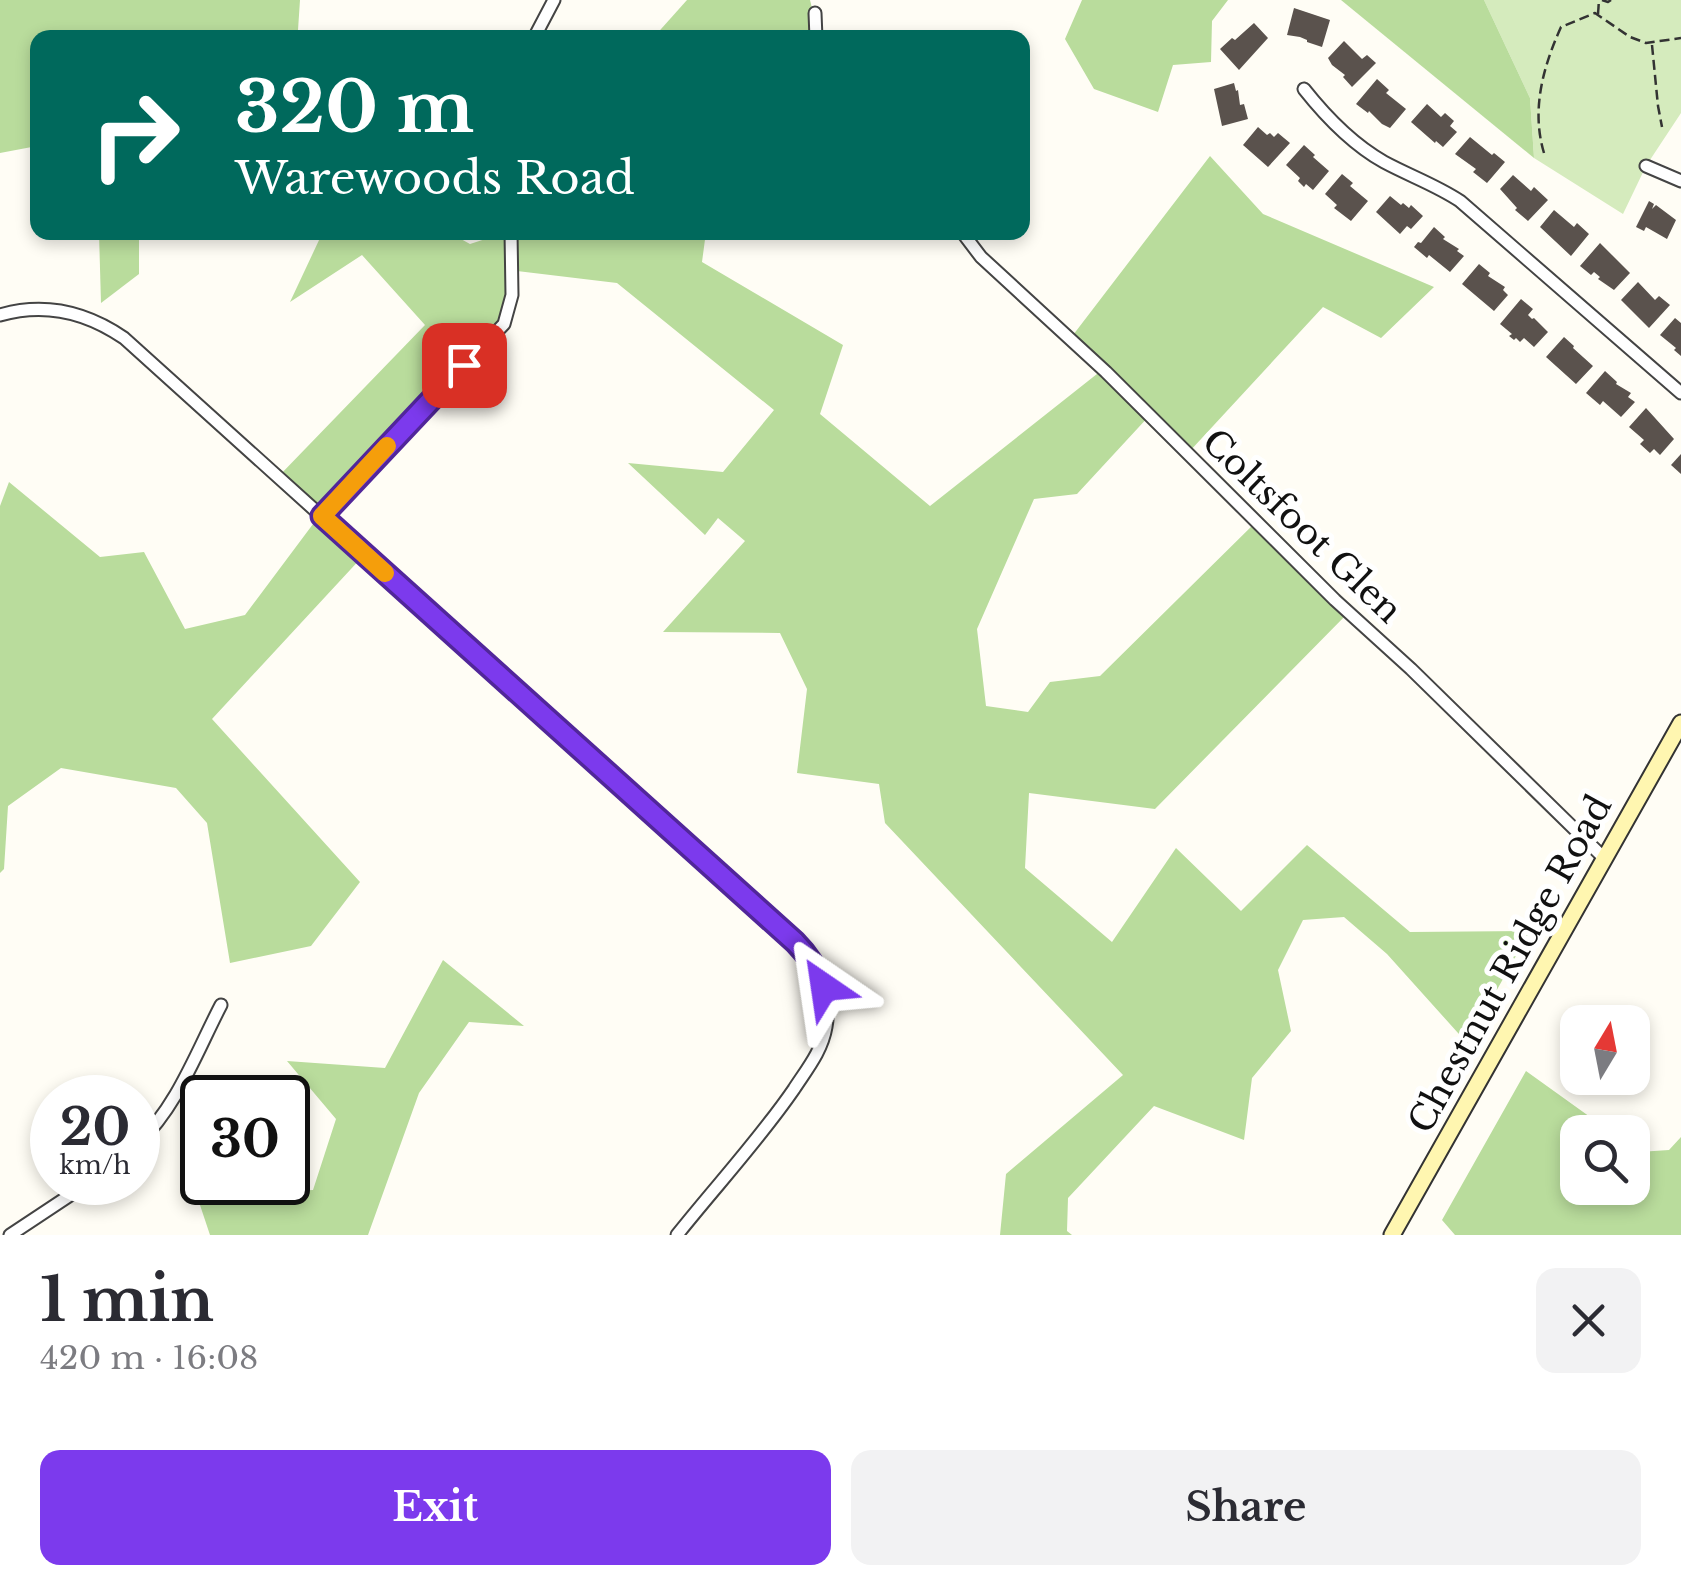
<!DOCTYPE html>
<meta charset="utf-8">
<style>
:root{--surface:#fff;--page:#f2f2f3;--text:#2b2b33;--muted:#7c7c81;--accent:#7c3aed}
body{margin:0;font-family:"Libre Baskerville",serif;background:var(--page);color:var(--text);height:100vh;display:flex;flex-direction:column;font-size:38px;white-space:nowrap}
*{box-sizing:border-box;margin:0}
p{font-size:32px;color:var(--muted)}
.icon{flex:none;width:55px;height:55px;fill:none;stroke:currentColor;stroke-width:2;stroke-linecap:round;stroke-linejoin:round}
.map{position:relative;height:1235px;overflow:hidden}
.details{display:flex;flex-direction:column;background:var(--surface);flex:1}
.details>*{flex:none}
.hud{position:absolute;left:30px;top:30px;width:1000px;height:210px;border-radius:20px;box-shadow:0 5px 15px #0003;background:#00695c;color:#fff;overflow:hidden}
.needle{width:65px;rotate:10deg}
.buttons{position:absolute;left:1560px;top:1005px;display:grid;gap:20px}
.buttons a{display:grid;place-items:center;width:90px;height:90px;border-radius:20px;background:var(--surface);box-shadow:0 5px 15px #0003;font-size:50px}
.speed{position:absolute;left:30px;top:1075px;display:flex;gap:20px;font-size:50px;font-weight:700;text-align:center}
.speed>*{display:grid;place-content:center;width:130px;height:130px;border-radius:50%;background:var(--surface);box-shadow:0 5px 15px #0003;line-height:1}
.speed small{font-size:25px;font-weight:400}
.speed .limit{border:5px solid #111;border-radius:15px;background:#fff;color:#111}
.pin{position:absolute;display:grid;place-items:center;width:85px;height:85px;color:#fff;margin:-42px;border-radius:20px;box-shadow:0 5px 15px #0006}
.me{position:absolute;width:110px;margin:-55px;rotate:328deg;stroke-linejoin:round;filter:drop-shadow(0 0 8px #0008)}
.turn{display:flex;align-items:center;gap:35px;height:210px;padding:0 40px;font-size:45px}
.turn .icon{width:130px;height:130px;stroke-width:2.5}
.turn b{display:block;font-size:70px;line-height:85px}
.round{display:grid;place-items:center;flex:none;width:105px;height:105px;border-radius:20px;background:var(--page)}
.summary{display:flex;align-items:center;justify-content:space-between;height:170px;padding:0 40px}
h1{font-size:60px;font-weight:700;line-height:75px}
.primary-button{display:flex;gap:20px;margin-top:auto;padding:20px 40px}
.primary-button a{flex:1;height:115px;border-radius:20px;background:var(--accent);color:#fff;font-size:40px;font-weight:700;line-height:115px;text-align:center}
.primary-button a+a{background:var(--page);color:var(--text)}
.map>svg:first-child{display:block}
.green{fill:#d5ebbd}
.forest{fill:#b9dc9c}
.building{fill:#5a524d}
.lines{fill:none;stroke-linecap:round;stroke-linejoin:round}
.street-casing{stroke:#444;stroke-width:15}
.secondary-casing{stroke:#333;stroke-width:19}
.path{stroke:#333;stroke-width:2.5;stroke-dasharray:10 5;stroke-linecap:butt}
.street{stroke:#fff;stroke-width:11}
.secondary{stroke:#fff6b0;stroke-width:15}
.route-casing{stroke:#51269a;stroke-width:25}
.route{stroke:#7c3aed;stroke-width:18}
.slow{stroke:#f59e0b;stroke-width:18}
.labels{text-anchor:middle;stroke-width:10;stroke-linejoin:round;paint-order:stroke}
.street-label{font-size:35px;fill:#111;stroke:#fff}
</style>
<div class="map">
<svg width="1681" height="1235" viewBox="0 0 1681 1235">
<rect width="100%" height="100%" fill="#fffdf5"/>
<path class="green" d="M 1484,0 L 1681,0 L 1681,113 L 1646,166 L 1623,214 L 1534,158 L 1530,98 Z"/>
<g class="forest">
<path d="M 0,0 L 300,0 L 298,30 L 313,37 L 38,38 L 37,146 L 0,153 Z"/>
<path d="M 687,0 L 810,0 L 819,37 L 653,38 Z"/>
<path d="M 1082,0 L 1228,0 L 1212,21 L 1211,62 L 1173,65 L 1158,112 L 1094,89 L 1065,39 Z"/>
<path d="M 1341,0 L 1484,0 L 1530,98 L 1534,158 Z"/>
<path d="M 1210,156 L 1263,214 L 1434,287 L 1381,338 L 1323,307 L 1189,452 L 1150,415 L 1077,494 L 1034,499 L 977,629 L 986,706 L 1028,712 L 1050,682 L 1100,676 L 1260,518 L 1349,612 L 1155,809 L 1029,793 L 1025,868 L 1112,942 L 1176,848 L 1241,911 L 1307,845 L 1410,932 L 1530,931 L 1467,1043 L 1387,954 L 1344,917 L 1303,920 L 1278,970 L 1291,1031 L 1252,1078 L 1244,1140 L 1154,1106 L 1068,1198 L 1067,1231 L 1072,1235 L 1000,1235 L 1006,1174 L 1123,1075 L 885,823 L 879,784 L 797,773 L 807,689 L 780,633 L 663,632 L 745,541 L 718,518 L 705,535 L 628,463 L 723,472 L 774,410 L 617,283 L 517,271 L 494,341 L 327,522 L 363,556 L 212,719 L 360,882 L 311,946 L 230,963 L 207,823 L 176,788 L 61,768 L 8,806 L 4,869 L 0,873 L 0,506 L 9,482 L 100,557 L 144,552 L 185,629 L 245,615 L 319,516 L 277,478 L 425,325 L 362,255 L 290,302 L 320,238 L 305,233 L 450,233 L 470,244 L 507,232 L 706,232 L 702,262 L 843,345 L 820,414 L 930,506 L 1102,370 L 1070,339 Z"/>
<path d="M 99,233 L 139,233 L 139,274 L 101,303 Z"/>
<path d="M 443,960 L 524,1026 L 469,1022 L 419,1093 L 368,1235 L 210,1235 L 196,1193 L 313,1190 L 336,1119 L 287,1061 L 385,1068 Z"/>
<path d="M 1526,1071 L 1611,1132 L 1578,1132 L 1578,1188 L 1632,1188 L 1633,1148 L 1639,1152 L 1669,1150 L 1681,1137 L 1681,1235 L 1455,1235 L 1442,1220 Z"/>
</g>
<g class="building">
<path d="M 1294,8 L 1330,20 L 1322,47 L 1307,42 L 1307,40 L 1300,37 L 1287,35 Z"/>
<path d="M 1254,23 L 1268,38 L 1239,70 L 1220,49 L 1232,38 L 1235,40 Z"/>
<path d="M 1344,41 L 1362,59 L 1367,55 L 1376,63 L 1352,87 L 1343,77 L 1345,75 L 1332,65 L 1328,58 Z"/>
<path d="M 1377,79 L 1389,90 L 1386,93 L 1406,109 L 1390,128 L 1382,124 L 1369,111 L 1368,113 L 1356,104 Z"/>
<path d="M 1234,83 L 1236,91 L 1238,90 L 1240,105 L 1244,104 L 1248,119 L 1222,126 L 1214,89 Z"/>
<path d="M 1427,104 L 1441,117 L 1445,113 L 1454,121 L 1450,126 L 1457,132 L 1443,147 L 1436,141 L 1435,143 L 1411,122 Z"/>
<path d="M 1258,127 L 1267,135 L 1270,133 L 1274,137 L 1278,133 L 1290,143 L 1268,167 L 1243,145 Z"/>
<path d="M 1470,137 L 1492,155 L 1494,153 L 1505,162 L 1487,183 L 1473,172 L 1476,169 L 1455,154 Z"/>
<path d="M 1304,145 L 1315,155 L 1313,157 L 1329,171 L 1313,190 L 1306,184 L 1304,187 L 1298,181 L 1300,178 L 1286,165 Z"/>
<path d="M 1342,174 L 1353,183 L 1350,186 L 1368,201 L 1351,221 L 1334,208 L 1337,205 L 1325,194 Z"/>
<path d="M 1513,175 L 1531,191 L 1534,187 L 1548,200 L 1528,221 L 1515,210 L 1517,208 L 1500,189 Z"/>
<path d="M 1390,196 L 1401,205 L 1403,203 L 1409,208 L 1411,205 L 1423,216 L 1411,229 L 1407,226 L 1400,234 L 1376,212 Z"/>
<path d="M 1649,201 L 1654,204 L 1652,209 L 1656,205 L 1676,220 L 1667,239 L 1646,227 L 1644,231 L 1636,227 Z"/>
<path d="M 1554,210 L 1574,227 L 1577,223 L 1589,234 L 1571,256 L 1540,227 Z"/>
<path d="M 1434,227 L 1445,237 L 1443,239 L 1459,249 L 1457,251 L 1464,256 L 1450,272 L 1429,255 L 1427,258 L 1414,247 L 1418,242 L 1421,243 Z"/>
<path d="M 1600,243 L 1630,273 L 1614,290 L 1598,279 L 1600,277 L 1594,272 L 1591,275 L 1580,266 Z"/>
<path d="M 1479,264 L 1490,273 L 1488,276 L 1505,287 L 1503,290 L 1508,295 L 1494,311 L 1462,284 Z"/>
<path d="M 1638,282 L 1655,300 L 1659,296 L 1670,305 L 1649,328 L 1621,300 Z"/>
<path d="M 1521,299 L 1533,309 L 1528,315 L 1532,319 L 1534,318 L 1548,332 L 1534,347 L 1524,338 L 1520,342 L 1516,338 L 1514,340 L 1509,336 L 1512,334 L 1500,324 Z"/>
<path d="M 1675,318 L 1681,323 L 1681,356 L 1674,350 L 1676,348 L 1660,335 Z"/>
<path d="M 1564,337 L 1574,346 L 1573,348 L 1593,366 L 1576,384 L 1546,357 Z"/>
<path d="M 1605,371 L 1617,382 L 1616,384 L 1631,393 L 1628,397 L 1635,402 L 1621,417 L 1603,401 L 1600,405 L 1586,393 Z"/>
<path d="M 1646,408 L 1674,439 L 1660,455 L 1654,449 L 1650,453 L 1640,444 L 1644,440 L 1629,427 Z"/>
<path d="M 1681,454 L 1681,474 L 1671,465 Z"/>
</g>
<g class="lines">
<defs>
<g id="street">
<path d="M 815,13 L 816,38"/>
<path d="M 534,38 L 554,0"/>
<path d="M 1304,89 C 1327,118 1352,144 1384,162 C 1410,176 1436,185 1460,201 L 1681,393"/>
<path d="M 1646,166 L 1681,181"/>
<path d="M 962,232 L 981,257 L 1106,372 L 1335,600 L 1411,669 L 1604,858"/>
<path d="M 0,315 C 45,302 86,312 124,338 L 807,954 C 822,976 831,1000 826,1027 C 822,1051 807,1069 794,1089 C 759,1140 716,1186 677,1235"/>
<path d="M 322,516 L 504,324 L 512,295 L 511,232"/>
<path d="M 138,1143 C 177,1107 197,1051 221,1005"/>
<path d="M 10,1235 L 90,1182"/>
</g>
<path id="secondary" d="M 1392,1235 L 1681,723"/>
</defs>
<use href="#street" class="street-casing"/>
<use href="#secondary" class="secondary-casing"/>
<g class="path">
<path d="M 1602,0 L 1608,2 L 1611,0"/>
<path d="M 1598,14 L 1599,0"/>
<path d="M 1652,45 L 1658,106 L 1662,127"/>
<path d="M 1544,153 C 1531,110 1543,67 1561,27 L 1595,13 L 1630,37 L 1646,43 L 1681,38"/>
</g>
<use href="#street" class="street"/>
<use href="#secondary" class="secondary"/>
</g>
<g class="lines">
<defs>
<path id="route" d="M 464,365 L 322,516 L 795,942 C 809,956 817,969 824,987"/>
</defs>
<use href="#route" class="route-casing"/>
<use href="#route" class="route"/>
<path class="slow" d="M 385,573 L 322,516 L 387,446"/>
</g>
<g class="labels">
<g class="street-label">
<text transform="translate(1302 526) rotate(44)" y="12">Coltsfoot Glen</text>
<text transform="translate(1510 964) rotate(-61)" y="12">Chestnut Ridge Road</text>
</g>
</g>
</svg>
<div class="buttons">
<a><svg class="needle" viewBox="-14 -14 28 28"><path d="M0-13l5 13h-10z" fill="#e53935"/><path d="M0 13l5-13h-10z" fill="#7c7c81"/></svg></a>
<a><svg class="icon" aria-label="search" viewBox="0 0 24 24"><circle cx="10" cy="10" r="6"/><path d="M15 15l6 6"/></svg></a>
</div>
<div class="speed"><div>20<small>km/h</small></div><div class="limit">30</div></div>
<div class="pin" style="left:464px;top:365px;background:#d93025"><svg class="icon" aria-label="arrive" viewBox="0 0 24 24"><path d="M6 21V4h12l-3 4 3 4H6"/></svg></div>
<svg class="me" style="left:824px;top:987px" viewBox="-20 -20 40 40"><path d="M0-17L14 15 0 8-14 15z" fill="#7c3aed" stroke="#fff" stroke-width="4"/></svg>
<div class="hud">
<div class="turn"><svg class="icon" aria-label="right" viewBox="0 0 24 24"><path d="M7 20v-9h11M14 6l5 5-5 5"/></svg><div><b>320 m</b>Warewoods Road</div></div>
</div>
</div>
<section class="details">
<div class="summary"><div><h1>1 min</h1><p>420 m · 16:08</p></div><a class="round"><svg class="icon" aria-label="close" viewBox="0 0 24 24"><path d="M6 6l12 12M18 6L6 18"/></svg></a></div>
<div class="primary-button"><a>Exit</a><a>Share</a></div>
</section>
